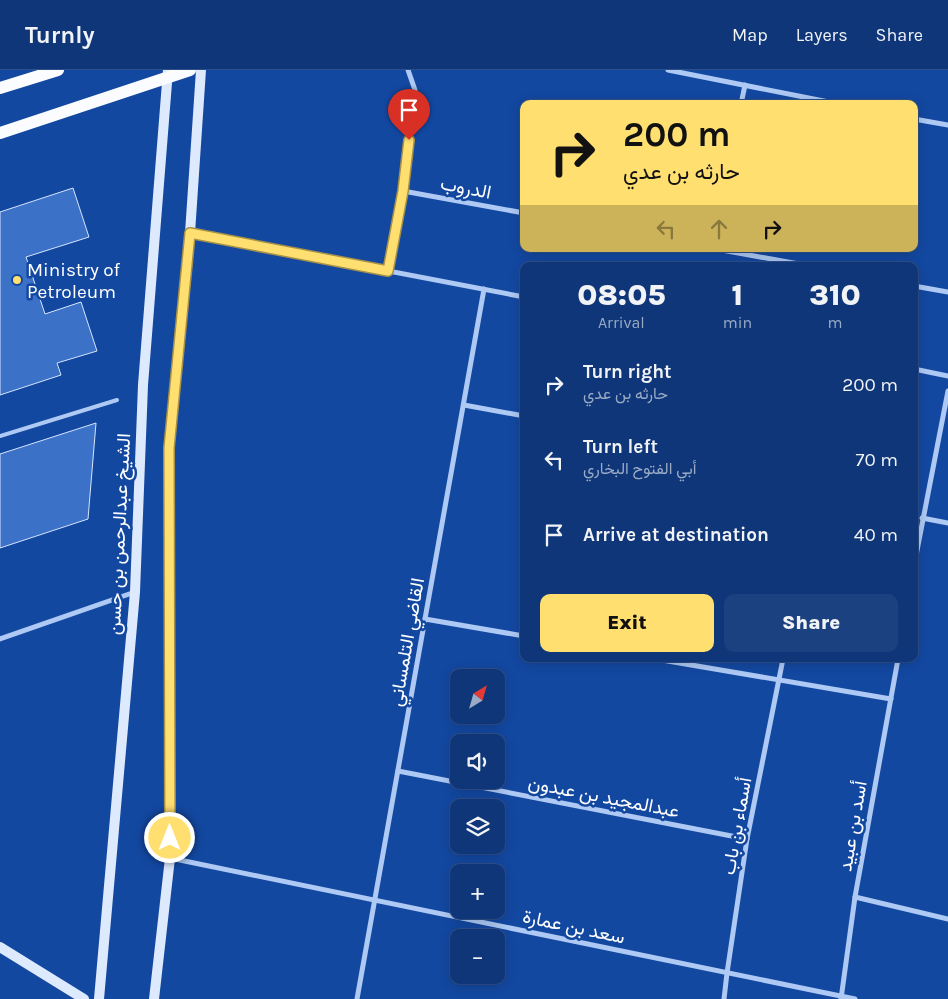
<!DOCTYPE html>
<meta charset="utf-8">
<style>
:root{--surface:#0e3679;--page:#1c4180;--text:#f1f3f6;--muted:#9babc6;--line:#2e508a;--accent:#ffdf70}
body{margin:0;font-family:Karla,Vazirmatn,sans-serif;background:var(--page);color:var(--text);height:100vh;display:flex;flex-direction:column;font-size:19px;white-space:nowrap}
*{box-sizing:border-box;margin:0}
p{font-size:16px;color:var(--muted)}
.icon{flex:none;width:28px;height:28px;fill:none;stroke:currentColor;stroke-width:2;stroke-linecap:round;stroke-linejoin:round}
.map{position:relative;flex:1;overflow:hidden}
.side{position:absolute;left:520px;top:192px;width:398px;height:400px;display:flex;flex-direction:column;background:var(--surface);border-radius:10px;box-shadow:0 2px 12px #0003,0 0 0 1px var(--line)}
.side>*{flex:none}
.hud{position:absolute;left:520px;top:30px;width:398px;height:152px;border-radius:10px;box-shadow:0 2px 12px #0003,0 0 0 1px var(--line);background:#ffdf70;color:#111;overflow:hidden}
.needle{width:32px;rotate:37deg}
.fabs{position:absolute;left:450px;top:599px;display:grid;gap:10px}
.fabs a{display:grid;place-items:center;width:55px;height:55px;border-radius:10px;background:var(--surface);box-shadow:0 2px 12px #0003,0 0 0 1px var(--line);font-size:25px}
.pin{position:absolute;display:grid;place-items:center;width:42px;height:42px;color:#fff;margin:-51px -21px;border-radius:50% 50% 50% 0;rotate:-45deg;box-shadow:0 0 5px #0007}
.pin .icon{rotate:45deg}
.me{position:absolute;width:55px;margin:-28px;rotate:0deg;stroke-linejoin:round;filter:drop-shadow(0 0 4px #0008)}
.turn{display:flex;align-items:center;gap:18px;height:105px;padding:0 20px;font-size:22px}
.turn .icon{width:65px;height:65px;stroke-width:2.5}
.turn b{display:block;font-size:35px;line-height:42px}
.lanes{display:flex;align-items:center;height:48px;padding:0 20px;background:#0003;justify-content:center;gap:25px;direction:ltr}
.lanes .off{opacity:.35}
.eta{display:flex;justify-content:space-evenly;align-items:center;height:85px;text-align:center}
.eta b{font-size:30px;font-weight:800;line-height:35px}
.button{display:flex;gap:10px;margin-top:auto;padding:10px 20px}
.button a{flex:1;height:58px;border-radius:10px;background:var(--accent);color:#111;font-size:20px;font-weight:800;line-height:58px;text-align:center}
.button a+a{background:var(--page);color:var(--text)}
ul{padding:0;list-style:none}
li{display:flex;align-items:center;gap:15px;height:75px;padding:0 20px}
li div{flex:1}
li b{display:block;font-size:19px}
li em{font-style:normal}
header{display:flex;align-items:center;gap:30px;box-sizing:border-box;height:70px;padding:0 25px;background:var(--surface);border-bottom:1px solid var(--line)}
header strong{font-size:24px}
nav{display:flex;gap:28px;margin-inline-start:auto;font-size:18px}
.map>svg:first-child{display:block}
.building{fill:#3c71c8;stroke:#d5e5fe}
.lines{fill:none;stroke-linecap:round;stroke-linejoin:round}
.lane{stroke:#adc9f4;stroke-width:4}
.street{stroke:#adc9f4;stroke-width:5}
.secondary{stroke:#dde9fd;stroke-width:10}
.primary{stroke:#fafcff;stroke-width:12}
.route-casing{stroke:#a69149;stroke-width:12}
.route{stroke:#ffdf70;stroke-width:9}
.poi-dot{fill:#ffdf70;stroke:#1348a1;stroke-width:2}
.labels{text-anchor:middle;stroke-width:5;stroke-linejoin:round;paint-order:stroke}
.street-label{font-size:19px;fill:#fff;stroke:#1348a1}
.poi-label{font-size:19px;fill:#fff;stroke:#1348a1;text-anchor:start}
</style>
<header>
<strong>Turnly</strong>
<nav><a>Map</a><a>Layers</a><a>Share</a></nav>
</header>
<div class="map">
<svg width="948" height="929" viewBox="0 0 948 929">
<rect width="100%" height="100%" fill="#1348a1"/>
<g class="building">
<path d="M 73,118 L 89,167 L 26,187 L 45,244 L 81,232 L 97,281 L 57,293 L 61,305 L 0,325 L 0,142 Z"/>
<path d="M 96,353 L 88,449 L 0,478 L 0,384 Z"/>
</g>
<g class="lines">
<path class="lane" d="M 0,366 L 117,330"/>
<g class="street">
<path d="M 668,0 L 839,34"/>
<path d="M 741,34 L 745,15"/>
<path d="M 914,49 L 948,55"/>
<path d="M 403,121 L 524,143"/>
<path d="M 190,163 L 524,227"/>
<path d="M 716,179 L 810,196"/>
<path d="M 389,201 L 403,121 L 415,20 L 408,0"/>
<path d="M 914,216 L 948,222"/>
<path d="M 914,299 L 948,306"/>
<path d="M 464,335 L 524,346"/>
<path d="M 922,448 L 948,453"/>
<path d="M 914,496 L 948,321"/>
<path d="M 425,549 L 524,566"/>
<path d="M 0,569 L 135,522"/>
<path d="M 656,589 L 891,629"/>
<path d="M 398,701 L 747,769"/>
<path d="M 170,788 L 855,929"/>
<path d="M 855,827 L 948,849"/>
<path d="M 357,929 L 484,219"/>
<path d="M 724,929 L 727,903 L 747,769 L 783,589"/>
<path d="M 841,929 L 855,827 L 898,589"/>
</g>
<g class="secondary">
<path d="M 0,877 L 84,929"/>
<path d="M 99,929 L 135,522 L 143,315 L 168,0"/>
<path d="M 154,929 L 170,788 L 169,378 L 190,163 L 201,0"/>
</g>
<g class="primary">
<path d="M 0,18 L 58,0"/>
<path d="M 0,63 L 190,0"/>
</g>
</g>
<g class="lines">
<defs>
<path id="route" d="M 170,768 L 169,378 L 190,163 L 388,201 L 403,121 L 409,70"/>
</defs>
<use href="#route" class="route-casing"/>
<use href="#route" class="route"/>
</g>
<circle class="poi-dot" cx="17" cy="210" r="5"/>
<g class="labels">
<g class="street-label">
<text transform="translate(466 117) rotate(11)" y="7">الدروب</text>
<text transform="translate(118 464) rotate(-87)" y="7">الشيخ عبدالرحمن بن حسن</text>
<text transform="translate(406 572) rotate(-80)" y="7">القاضي التلمساني</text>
<text transform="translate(604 726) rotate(11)" y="7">عبدالمجيد بن عبدون</text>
<text transform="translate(736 756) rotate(-80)" y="7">أسماء بن باب</text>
<text transform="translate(852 756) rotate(-80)" y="7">أسد بن عبيد</text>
<text transform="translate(574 856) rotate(12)" y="7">سعد بن عمارة</text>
</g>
<g class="poi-label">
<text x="27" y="206">Ministry of<tspan x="27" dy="22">Petroleum</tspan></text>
</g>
</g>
</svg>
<div class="fabs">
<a><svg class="needle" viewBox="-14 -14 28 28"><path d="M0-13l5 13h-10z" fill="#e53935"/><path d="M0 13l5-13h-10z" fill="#9babc6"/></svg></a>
<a><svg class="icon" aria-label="sound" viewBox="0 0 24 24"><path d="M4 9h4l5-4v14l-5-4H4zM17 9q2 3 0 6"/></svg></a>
<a><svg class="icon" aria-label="layers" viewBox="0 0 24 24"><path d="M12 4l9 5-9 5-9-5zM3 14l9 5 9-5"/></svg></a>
<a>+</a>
<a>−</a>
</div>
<div class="pin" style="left:409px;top:70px;background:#d93025"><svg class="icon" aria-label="arrive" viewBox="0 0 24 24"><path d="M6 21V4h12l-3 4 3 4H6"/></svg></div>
<svg class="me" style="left:170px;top:768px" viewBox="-20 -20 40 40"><circle r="17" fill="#ffdf70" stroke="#fff" stroke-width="3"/><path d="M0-11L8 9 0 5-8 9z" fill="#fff"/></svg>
<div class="hud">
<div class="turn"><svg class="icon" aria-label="right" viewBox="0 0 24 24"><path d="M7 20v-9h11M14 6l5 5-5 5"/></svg><div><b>200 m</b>حارثه بن عدي</div></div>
<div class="lanes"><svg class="icon off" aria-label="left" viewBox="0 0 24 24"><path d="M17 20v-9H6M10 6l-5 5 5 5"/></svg><svg class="icon off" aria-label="ahead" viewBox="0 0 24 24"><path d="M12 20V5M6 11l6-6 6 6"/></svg><svg class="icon" aria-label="right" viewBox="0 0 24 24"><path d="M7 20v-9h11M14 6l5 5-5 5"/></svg></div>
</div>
<section class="side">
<div class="eta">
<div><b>08:05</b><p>Arrival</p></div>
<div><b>1</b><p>min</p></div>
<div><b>310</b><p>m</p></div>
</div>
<ul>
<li><svg class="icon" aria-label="right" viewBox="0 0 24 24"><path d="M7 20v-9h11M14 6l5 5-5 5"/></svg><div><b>Turn right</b><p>حارثه بن عدي</p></div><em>200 m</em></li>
<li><svg class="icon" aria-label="left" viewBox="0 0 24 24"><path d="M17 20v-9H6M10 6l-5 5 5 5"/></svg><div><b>Turn left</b><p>أبي الفتوح البخاري</p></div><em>70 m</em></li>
<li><svg class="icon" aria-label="arrive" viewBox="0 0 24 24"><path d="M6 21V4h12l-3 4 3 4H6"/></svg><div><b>Arrive at destination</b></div><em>40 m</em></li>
</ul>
<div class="button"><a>Exit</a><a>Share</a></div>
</section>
</div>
